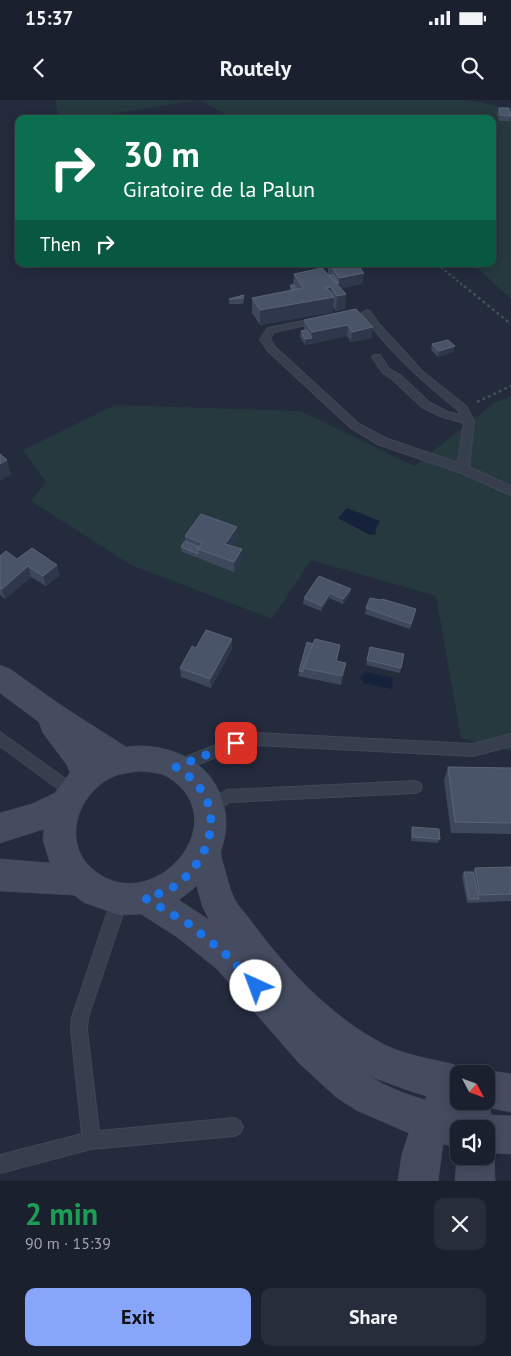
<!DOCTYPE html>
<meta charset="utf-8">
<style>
:root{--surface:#1a202e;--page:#272d3a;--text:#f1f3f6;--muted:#9fa3aa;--line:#383e4a;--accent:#88a6f9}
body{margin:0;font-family:"PT Sans",sans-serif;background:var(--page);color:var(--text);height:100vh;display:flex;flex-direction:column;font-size:19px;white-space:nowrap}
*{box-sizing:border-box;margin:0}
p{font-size:16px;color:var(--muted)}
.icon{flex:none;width:28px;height:28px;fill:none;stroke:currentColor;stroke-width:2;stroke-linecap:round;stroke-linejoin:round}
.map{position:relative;height:1081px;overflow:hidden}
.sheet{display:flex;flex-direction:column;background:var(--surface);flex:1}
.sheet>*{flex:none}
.guide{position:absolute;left:15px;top:15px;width:481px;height:152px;border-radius:10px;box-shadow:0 2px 12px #0003,0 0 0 1px var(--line);background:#0b6e4f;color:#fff;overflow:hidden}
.needle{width:32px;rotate:131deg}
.buttons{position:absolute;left:450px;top:965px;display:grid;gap:10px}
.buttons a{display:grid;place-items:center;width:45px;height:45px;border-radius:10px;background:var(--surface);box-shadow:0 2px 12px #0003,0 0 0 1px var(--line);font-size:25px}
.pin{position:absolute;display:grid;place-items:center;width:42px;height:42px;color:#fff;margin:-21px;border-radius:10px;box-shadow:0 2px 8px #0006}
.me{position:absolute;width:55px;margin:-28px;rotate:317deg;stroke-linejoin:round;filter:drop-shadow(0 0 4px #0008)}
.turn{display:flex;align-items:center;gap:18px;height:105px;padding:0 25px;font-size:22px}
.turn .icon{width:65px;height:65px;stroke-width:2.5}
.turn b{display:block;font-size:35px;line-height:42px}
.then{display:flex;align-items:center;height:48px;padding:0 25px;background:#0003;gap:10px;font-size:19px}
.round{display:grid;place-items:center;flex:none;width:52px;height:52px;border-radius:10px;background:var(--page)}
.headline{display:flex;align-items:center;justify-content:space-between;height:85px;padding:0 25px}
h1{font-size:30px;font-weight:600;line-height:38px;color:#1e9e55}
.primary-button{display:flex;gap:10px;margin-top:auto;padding:10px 25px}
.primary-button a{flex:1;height:58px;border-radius:10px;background:var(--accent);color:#111;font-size:20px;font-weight:600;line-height:58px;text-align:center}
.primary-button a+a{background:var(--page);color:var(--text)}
.status{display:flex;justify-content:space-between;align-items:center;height:35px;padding:0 25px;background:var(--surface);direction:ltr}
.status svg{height:14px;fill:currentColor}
header{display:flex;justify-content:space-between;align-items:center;height:65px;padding:0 25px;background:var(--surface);font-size:22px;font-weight:600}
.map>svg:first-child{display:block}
.green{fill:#25393e}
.water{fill:#16213b}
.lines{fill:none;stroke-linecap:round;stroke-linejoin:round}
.lane-casing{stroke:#404756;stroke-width:2}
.secondary-casing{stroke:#404756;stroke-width:1}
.path-far1{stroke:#3e5256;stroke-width:2;stroke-dasharray:2.5 2.5;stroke-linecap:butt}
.path{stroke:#3e5256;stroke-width:2.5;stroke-dasharray:3 3;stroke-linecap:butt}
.lane{fill:#373e4d;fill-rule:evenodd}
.secondary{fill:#454c60;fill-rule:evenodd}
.wall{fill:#3e485c}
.shaded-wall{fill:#2e374b}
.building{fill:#4a5468;stroke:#5b6477}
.route{stroke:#1a73e8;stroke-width:9;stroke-dasharray:0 16.2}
</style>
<div class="status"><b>15:37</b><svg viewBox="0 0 49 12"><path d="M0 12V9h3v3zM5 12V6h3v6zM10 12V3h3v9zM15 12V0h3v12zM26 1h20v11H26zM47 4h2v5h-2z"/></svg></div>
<header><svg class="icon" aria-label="back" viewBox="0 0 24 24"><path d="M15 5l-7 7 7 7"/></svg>Routely<svg class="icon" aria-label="search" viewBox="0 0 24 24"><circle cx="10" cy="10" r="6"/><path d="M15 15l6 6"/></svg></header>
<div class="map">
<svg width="511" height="1081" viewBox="0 0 511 1081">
<rect width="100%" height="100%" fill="#232b3d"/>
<g class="green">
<path d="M 55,0 L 469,0 L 511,9 L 511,199 L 473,164 L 492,164 L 492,19 L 234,19 L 199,0 L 79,19 L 59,19 Z"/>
<path d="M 511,296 L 511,651 L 461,638 L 436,496 L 311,460 L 272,519 L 131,465 L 31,401 L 46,382 L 23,350 L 115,305 L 301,311 L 414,366 L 494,303 Z"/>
</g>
<g class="water">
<path d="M 347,408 L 380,421 L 375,431 L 376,434 L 370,435 L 338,418 Z"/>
<path d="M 366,572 L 393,578 L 392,589 L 363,583 L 363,581 L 359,578 Z"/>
</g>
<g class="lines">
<defs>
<g id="lane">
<path d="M 367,210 L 370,211 L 379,224 L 423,272 L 466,306 L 474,321 L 469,367 L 511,386 L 511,395 L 459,372 L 377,344 L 351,328 L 268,251 L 260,239 L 268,228 L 324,217 L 324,221 L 274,232 L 270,239 L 275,247 L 359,324 L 385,338 L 458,363 L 464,323 L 440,316 L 422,307 L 392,279 L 383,273 L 372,257 L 374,255 L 380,255 L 389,269 L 400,275 L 430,303 L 448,312 L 461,315 L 458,310 C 422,281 388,251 362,213 Z"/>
<path d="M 0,632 L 78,688 L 80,692 L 78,696 L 73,698 L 68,696 L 0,646 Z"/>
<path d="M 256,633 L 473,644 L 511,634 L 511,646 L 473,656 L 256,645 L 237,649 L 176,673 L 171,671 L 169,667 L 171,663 L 236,637 Z"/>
<path d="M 415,681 L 420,683 L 422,687 L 420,691 L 415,693 L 230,702 L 209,715 L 204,714 L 202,709 L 204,704 L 227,690 Z"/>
<path d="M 120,792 L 125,794 L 128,799 L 88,917 L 87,930 L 99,1031 L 234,1018 L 240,1021 L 243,1027 L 240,1033 L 234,1036 L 91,1049 L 0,1073 L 0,1055 L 82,1034 L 71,930 L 72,917 L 112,799 L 115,794 Z"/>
</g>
<path id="secondary" d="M 0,565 L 10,569 L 62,606 L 126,647 C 153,643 186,651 206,672 C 221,688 229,713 225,735 C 222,753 218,747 224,767 C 227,776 229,787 233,796 C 237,805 245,813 251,821 C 286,869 332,918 385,945 C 413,959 444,959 472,971 L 473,974 L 459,974 L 459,1001 L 486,1001 L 486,974 L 478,974 L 486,970 L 511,974 L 511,1012 L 490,1008 L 491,1015 L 511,1016 L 511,1054 L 494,1053 L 495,1081 L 455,1081 L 457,1056 L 459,1051 L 459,1056 L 486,1056 L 486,1029 L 459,1029 L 459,1048 L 443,1044 L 438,1081 L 398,1081 L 402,1054 L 409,1033 L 356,1010 L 336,997 L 299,963 L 217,869 L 177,837 L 141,814 L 119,815 L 83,802 L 74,795 L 0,791 L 0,759 L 50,763 L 43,740 L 44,729 L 0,743 L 0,713 L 32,704 L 55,693 L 70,673 L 67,665 L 43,633 L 39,622 L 0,593 ZM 140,671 C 148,672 159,672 166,676 C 239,718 156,817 96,772 C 59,745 77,690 117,675 C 124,673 133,672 140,671 ZM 197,786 L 202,805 L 209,820 L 179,800 ZM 369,976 L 413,992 L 427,996 L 425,1000 C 405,994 387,987 369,976 Z"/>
</defs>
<use href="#lane" class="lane-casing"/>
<use href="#secondary" class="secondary-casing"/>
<path class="path-far1" d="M 437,164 L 465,187"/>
<g class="path">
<path d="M 464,186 L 511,224"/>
<path d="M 477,302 L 511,286"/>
</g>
<use href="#lane" class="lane"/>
<use href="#secondary" class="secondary"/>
</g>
<g class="wall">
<path d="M 499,8 L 511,16 L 510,21 L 499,21 L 497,14 Z"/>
<path d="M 331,166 L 364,173 L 362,184 L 341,188 L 346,194 L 345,209 L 336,211 L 333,207 L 333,212 L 260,225 L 252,213 L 252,198 L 290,190 L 290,185 L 293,185 L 294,174 L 329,176 L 328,173 L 328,168 L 330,167 Z"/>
<path d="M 244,195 L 244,200 L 243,204 L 229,204 L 229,199 Z"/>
<path d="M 356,209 L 372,238 L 351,242 L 347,236 L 305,245 L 300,237 L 301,231 L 304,230 L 304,220 Z"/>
<path d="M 432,244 L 455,246 L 453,252 L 438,257 L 431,250 Z"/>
<path d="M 185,436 L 237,437 L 231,446 L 242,460 L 234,472 L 182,452 L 181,447 L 185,441 Z"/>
<path d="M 0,456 L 17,459 L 60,475 L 46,486 L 31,477 L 5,499 L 0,495 Z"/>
<path d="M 319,476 L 350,494 L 343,504 L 329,498 L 321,511 L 303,504 L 304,498 Z"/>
<path d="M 366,508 L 415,514 L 410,529 L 365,514 Z"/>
<path d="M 232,539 L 232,549 L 211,588 L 181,577 L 180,568 L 196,548 Z"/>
<path d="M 313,544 L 340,545 L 337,561 L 346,563 L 344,573 L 341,585 L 298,576 L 299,571 Z"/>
<path d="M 370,547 L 404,554 L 400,573 L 366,565 Z"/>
<path d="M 448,667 L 511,668 L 511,734 L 451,733 L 444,680 Z"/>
<path d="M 412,727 L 440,739 L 438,743 L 411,741 L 411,732 Z"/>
<path d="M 511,767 L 511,801 L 467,803 L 462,776 L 464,772 L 473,772 L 475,768 Z"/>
</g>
<g class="shaded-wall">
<path d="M 364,173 L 362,184 L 338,189 L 339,178 Z"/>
<path d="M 339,183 L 338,189 L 331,187 L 330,197 L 334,197 L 333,212 L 260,225 L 260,210 Z"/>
<path d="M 346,194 L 345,209 L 336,211 L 337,196 Z"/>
<path d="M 348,225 L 347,236 L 311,243 L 312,232 Z"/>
<path d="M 373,227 L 372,238 L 351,242 L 352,232 Z"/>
<path d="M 312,238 L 311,243 L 305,245 L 305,239 Z"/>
<path d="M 455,246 L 453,252 L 438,257 L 439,251 Z"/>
<path d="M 7,360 L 11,375 L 0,381 L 0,364 Z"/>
<path d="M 237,427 L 237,437 L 226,454 L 225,444 Z"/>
<path d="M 242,449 L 242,460 L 234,472 L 234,462 Z"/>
<path d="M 57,465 L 60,475 L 46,486 L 43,476 Z"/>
<path d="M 28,466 L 31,477 L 5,499 L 2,489 Z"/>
<path d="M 351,489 L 350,494 L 343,504 L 343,499 Z"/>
<path d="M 330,493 L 329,498 L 321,511 L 322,506 Z"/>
<path d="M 232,539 L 232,549 L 211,588 L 210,579 Z"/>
<path d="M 346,563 L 344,573 L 341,585 L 342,576 Z"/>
</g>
<g class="building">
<path d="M 499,8 L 509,8 L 511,16 L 500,15 Z"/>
<path d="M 340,164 L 357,164 L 364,173 L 339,178 L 331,166 Z"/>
<path d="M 322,168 L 346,194 L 337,196 L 331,187 L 325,188 L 328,189 L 334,197 L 260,210 L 252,198 L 303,188 L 294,174 Z"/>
<path d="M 333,175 L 339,183 L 337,183 L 329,176 Z"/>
<path d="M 290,185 L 294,185 L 297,189 L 293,190 Z"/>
<path d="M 244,195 L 243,198 L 229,199 Z"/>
<path d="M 356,209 L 373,227 L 352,232 L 348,225 L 312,232 L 304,220 Z"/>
<path d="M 307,230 L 312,238 L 305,239 L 301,231 Z"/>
<path d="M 448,240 L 455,246 L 439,251 L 432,244 Z"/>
<path d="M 0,354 L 7,360 L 0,364 Z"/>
<path d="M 201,414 L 237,427 L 225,444 L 242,449 L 234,462 L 198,449 L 202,443 L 185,436 Z"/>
<path d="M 185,441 L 199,447 L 198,449 L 198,454 L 181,447 Z"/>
<path d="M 32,448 L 57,465 L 43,476 L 28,466 L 2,489 L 0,488 L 0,456 L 6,451 L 17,459 Z"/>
<path d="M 319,476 L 351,489 L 343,499 L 330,493 L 322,506 L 304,498 Z"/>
<path d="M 370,498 L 381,500 L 382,499 L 416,509 L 411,524 L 366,508 Z"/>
<path d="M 206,530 L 232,539 L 210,579 L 180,568 L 192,546 L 196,548 Z"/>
<path d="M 315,539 L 340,545 L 336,561 L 346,563 L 342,576 L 303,568 Z"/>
<path d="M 307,542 L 313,544 L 303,568 L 303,572 L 299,571 Z"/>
<path d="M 370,547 L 404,554 L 401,568 L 367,560 Z"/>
<path d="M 448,667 L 511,668 L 511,723 L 455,722 Z"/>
<path d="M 412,727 L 439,729 L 440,739 L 413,737 Z"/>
<path d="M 511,767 L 511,794 L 480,795 L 475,768 Z"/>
<path d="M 464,772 L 473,772 L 479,799 L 469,799 Z"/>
</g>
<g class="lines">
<path class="route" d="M 236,643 L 176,667 C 186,674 195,680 201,690 C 225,724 202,770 170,789 C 163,793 153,795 145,798 L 189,824 L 229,857 L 256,886"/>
</g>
</svg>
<div class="buttons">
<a><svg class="needle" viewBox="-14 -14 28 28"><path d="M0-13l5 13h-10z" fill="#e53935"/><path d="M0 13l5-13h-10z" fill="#9fa3aa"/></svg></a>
<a><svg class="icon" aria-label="sound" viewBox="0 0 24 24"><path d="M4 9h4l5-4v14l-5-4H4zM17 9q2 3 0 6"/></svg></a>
</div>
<div class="pin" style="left:236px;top:643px;background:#d93025"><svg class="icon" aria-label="arrive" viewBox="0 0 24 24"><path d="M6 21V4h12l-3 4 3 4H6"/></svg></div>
<svg class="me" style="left:256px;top:886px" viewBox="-20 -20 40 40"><circle r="19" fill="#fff"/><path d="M0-13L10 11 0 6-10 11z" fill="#1a73e8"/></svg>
<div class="guide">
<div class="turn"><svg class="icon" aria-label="right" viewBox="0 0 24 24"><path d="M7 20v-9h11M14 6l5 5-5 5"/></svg><div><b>30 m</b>Giratoire de la Palun</div></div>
<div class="then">Then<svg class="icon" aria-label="right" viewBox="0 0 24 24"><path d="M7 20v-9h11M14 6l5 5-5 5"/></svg></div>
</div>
</div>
<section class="sheet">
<div class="headline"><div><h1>2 min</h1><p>90 m · 15:39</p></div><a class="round"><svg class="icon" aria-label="close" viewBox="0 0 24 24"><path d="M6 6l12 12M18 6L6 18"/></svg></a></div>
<div class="primary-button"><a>Exit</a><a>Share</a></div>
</section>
